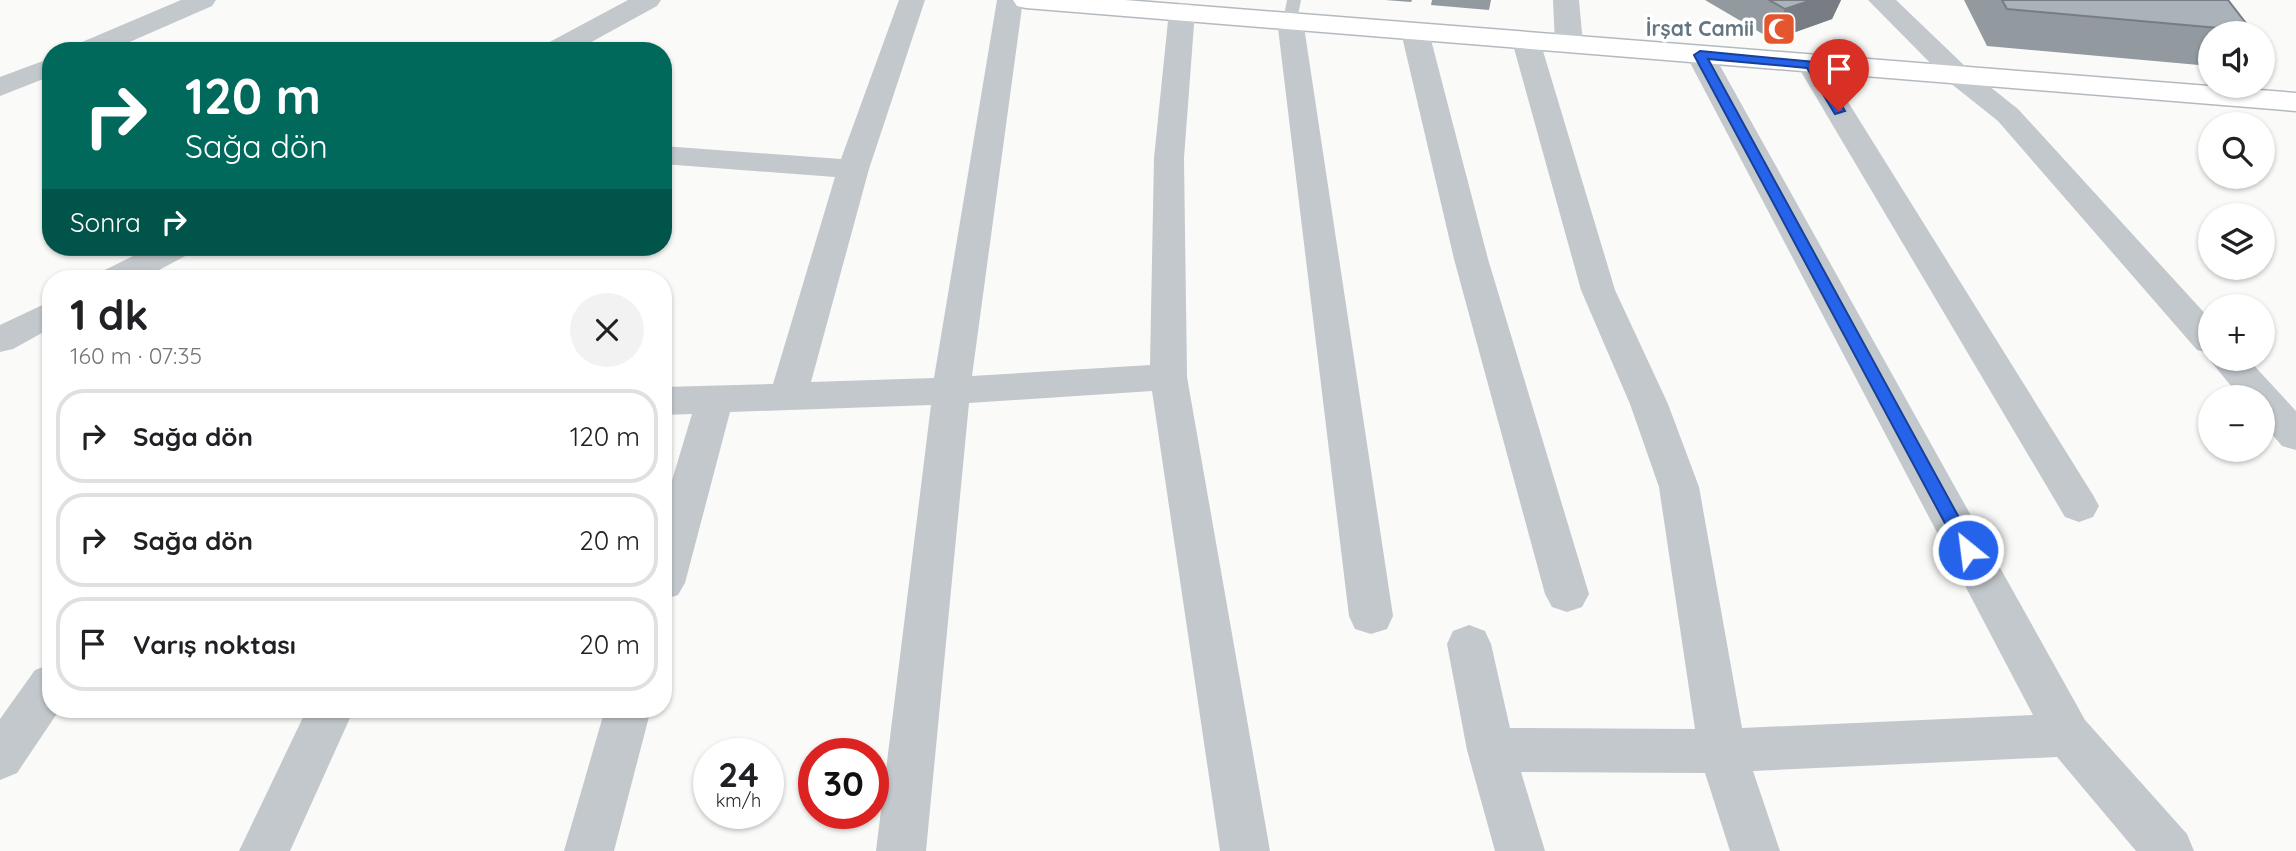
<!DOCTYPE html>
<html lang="tr">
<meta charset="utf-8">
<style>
:root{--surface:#fff;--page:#f2f2f2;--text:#202124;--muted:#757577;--line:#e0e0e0}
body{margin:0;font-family:Quicksand,sans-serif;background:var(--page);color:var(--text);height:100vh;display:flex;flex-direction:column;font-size:26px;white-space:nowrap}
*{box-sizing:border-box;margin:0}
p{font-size:23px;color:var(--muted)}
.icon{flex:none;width:38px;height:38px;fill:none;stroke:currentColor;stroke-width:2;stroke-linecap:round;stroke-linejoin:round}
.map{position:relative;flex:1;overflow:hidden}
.drawer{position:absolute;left:42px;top:270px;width:630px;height:448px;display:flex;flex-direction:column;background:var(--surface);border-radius:28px;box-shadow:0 2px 5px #0004}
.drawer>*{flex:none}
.guide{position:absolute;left:42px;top:42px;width:630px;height:214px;border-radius:28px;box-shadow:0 2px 5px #0004;background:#00695c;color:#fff;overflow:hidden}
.controls{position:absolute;left:2198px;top:21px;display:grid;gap:14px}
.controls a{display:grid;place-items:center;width:77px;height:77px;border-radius:50%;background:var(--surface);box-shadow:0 2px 5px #0004;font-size:35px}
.speed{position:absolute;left:693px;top:738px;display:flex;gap:14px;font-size:35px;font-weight:700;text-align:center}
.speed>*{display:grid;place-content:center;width:91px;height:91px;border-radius:50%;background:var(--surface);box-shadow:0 2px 5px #0004;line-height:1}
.speed small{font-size:18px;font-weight:400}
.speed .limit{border:10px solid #d22;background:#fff;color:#111}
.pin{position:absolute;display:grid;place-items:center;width:60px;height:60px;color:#fff;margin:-72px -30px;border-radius:50% 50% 50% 0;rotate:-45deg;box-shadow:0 0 7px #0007}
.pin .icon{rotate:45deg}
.me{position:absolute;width:77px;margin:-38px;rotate:331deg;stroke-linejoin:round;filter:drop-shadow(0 0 5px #0008)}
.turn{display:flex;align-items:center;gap:24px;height:147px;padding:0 28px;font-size:32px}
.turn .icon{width:91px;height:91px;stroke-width:2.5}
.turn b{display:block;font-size:49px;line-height:60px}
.then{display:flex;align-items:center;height:66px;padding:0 28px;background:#0003;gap:14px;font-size:26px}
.round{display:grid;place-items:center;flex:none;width:74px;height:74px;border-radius:37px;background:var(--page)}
.overview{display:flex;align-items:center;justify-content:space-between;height:119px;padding:0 28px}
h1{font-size:42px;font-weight:700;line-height:52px}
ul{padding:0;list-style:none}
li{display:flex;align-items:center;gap:21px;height:94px;margin:0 14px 10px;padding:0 14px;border:4px solid var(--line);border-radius:28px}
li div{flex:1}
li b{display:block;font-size:26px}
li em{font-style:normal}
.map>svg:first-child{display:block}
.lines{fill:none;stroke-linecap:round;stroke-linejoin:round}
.secondary-casing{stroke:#b3babf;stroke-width:3}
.lane{fill:#c3c8cc;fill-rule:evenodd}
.street{fill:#c3c8cc;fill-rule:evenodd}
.secondary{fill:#fff;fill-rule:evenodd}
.wall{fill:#929a9f}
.shaded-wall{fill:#777d82}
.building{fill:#aab3b9;stroke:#777d82;stroke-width:2}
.route{fill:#2563eb;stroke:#184099;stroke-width:2}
.labels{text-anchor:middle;stroke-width:7;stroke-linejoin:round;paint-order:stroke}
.far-poi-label{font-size:21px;font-weight:bold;fill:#657683;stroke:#fff;text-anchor:end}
</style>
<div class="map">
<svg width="2296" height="851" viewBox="0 0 2296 851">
<rect width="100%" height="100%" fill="#fafaf8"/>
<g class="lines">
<defs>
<path id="secondary" d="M 1013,0 L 1125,0 L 2296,93 L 2296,111 L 1026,8 L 1017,6 Z"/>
</defs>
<use href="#secondary" class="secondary-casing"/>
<path class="lane" d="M 1287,0 L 1301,0 L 1297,20 L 1290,24 L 1283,20 Z"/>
<g class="street">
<path d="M 181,0 L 216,0 L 212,6 L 109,51 L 71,51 L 75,45 Z"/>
<path d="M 628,0 L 661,0 L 657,6 L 575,51 L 540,51 L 544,45 Z"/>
<path d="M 899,0 L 925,0 L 869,169 L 811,382 L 934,378 L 997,0 L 1023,0 L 972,376 L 1150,365 L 1154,158 L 1169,11 L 1173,5 L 1182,3 L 1191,5 L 1195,11 L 1184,158 L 1187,377 L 1270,851 L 1220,851 L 1152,391 L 969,403 L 926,851 L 876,851 L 931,405 L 730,412 L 685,583 L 678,595 L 663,600 L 663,510 L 692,414 L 663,415 L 663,387 L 773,384 L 835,177 L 663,164 L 663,146 L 841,159 Z"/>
<path d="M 1553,0 L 1579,0 L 1583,44 L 1579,50 L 1569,52 L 1559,50 L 1555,44 Z"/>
<path d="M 1868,0 L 1896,0 L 1969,70 L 2018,109 L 2210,319 L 2210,353 L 2197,350 L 1998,121 L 1949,82 Z"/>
<path d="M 1290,12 L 1299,14 L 1303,20 L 1393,616 L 1387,629 L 1371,634 L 1355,629 L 1349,616 L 1277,20 L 1281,14 Z"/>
<path d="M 1415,24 L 1425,26 L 1429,32 L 1488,259 L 1589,594 L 1582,607 L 1567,612 L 1552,607 L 1545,594 L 1454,259 L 1401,32 L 1405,26 Z"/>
<path d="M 1526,33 L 1536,35 L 1540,41 L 1615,290 L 1668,404 L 1699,487 L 1742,728 L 2033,715 L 1686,55 L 1690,49 L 1700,47 L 1710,49 L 1714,55 L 2085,720 L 2187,834 L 2194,851 L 2136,851 L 2057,757 L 1753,771 L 1780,851 L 1730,851 L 1705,773 L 1521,772 L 1545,851 L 1495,851 L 1467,750 L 1447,644 L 1453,631 L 1469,625 L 1485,631 L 1491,644 L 1510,728 L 1695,729 L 1659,487 L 1630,404 L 1581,290 L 1512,41 L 1516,35 Z"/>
<path d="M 1811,57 L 1821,59 L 1825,65 L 2093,495 L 2099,506 L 2093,517 L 2079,522 L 2065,517 L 1797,65 L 1801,59 Z"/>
<path d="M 51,58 L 51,76 L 0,96 L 0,77 Z"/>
<path d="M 151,247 L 194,247 L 189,254 L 144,278 L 100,278 L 105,270 Z"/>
<path d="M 51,301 L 51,328 L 13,349 L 0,352 L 0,325 Z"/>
<path d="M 2210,356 L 2210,359 L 2248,359 L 2296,411 L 2296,450 L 2282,446 L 2263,424 L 2263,397 L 2240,397 L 2209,359 Z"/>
<path d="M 51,664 L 51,709 L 60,709 L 17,773 L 0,780 L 0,719 L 35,670 Z"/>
<path d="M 307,709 L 354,709 L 290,851 L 239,851 Z"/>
<path d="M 605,709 L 651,709 L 614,851 L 564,851 Z"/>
</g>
<use href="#secondary" class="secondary"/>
</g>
<g class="wall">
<path d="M 1385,0 L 1412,0 L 1411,2 Z"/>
<path d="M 1432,0 L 1491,0 L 1489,10 L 1431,5 Z"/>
<path d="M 1705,0 L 1841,0 L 1832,19 L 1773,40 Z"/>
<path d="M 1964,0 L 2228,0 L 2252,31 L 2250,33 L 2210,33 L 2210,66 L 1987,46 Z"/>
</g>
<path class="shaded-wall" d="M 1812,0 L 1841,0 L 1832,19 L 1773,40 L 1785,9 Z"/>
<g class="building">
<path d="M 1769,0 L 1812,0 L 1785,9 Z"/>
<path d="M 2002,0 L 2228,0 L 2252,31 L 2007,9 Z"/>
</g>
<path class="route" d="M 1700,51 L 1815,62 L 1845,111 L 1835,114 L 1807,68 L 1708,59 L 1974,545 L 1976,550 L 1974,555 L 1962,555 L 1694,55 Z"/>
<defs>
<symbol id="mosque-square" viewBox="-11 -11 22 22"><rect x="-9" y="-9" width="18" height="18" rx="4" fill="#e4572e" stroke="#fff"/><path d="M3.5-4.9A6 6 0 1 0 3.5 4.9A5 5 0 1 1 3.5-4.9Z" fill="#fff"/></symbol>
</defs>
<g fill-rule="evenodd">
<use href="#mosque-square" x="1760" y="10" width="38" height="38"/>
</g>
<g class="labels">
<g class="far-poi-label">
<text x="1754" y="36">İrşat Camii</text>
</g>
</g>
</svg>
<div class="controls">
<a><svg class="icon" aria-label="sound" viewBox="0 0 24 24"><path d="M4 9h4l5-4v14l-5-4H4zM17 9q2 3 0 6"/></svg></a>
<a><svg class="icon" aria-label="search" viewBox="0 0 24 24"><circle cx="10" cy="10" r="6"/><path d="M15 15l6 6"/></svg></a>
<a><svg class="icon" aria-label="layers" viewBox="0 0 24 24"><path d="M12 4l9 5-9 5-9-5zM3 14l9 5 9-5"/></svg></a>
<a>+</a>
<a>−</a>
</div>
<div class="speed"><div>24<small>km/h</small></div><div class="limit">30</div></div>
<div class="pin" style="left:1839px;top:111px;background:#d93025"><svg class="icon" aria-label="arrive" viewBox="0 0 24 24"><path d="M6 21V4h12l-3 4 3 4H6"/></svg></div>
<svg class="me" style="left:1968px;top:550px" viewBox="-20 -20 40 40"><circle r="17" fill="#2563eb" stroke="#fff" stroke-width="3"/><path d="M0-11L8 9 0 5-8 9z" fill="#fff"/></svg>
<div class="guide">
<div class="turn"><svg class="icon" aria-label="right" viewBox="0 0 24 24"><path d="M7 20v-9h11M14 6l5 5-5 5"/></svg><div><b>120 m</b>Sağa dön</div></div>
<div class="then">Sonra<svg class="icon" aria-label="right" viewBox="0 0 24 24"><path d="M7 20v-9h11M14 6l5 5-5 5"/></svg></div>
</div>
<section class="drawer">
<div class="overview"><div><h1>1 dk</h1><p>160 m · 07:35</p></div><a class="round"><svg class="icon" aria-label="close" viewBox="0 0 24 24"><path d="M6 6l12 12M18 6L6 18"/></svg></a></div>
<ul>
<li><svg class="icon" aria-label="right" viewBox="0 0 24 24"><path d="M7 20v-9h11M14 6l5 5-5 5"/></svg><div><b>Sağa dön</b></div><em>120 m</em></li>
<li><svg class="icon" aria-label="right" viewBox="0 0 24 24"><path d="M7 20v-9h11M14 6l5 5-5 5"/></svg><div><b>Sağa dön</b></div><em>20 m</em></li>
<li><svg class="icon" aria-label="arrive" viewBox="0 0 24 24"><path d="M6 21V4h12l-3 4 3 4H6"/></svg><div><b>Varış noktası</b></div><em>20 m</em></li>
</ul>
</section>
</div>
